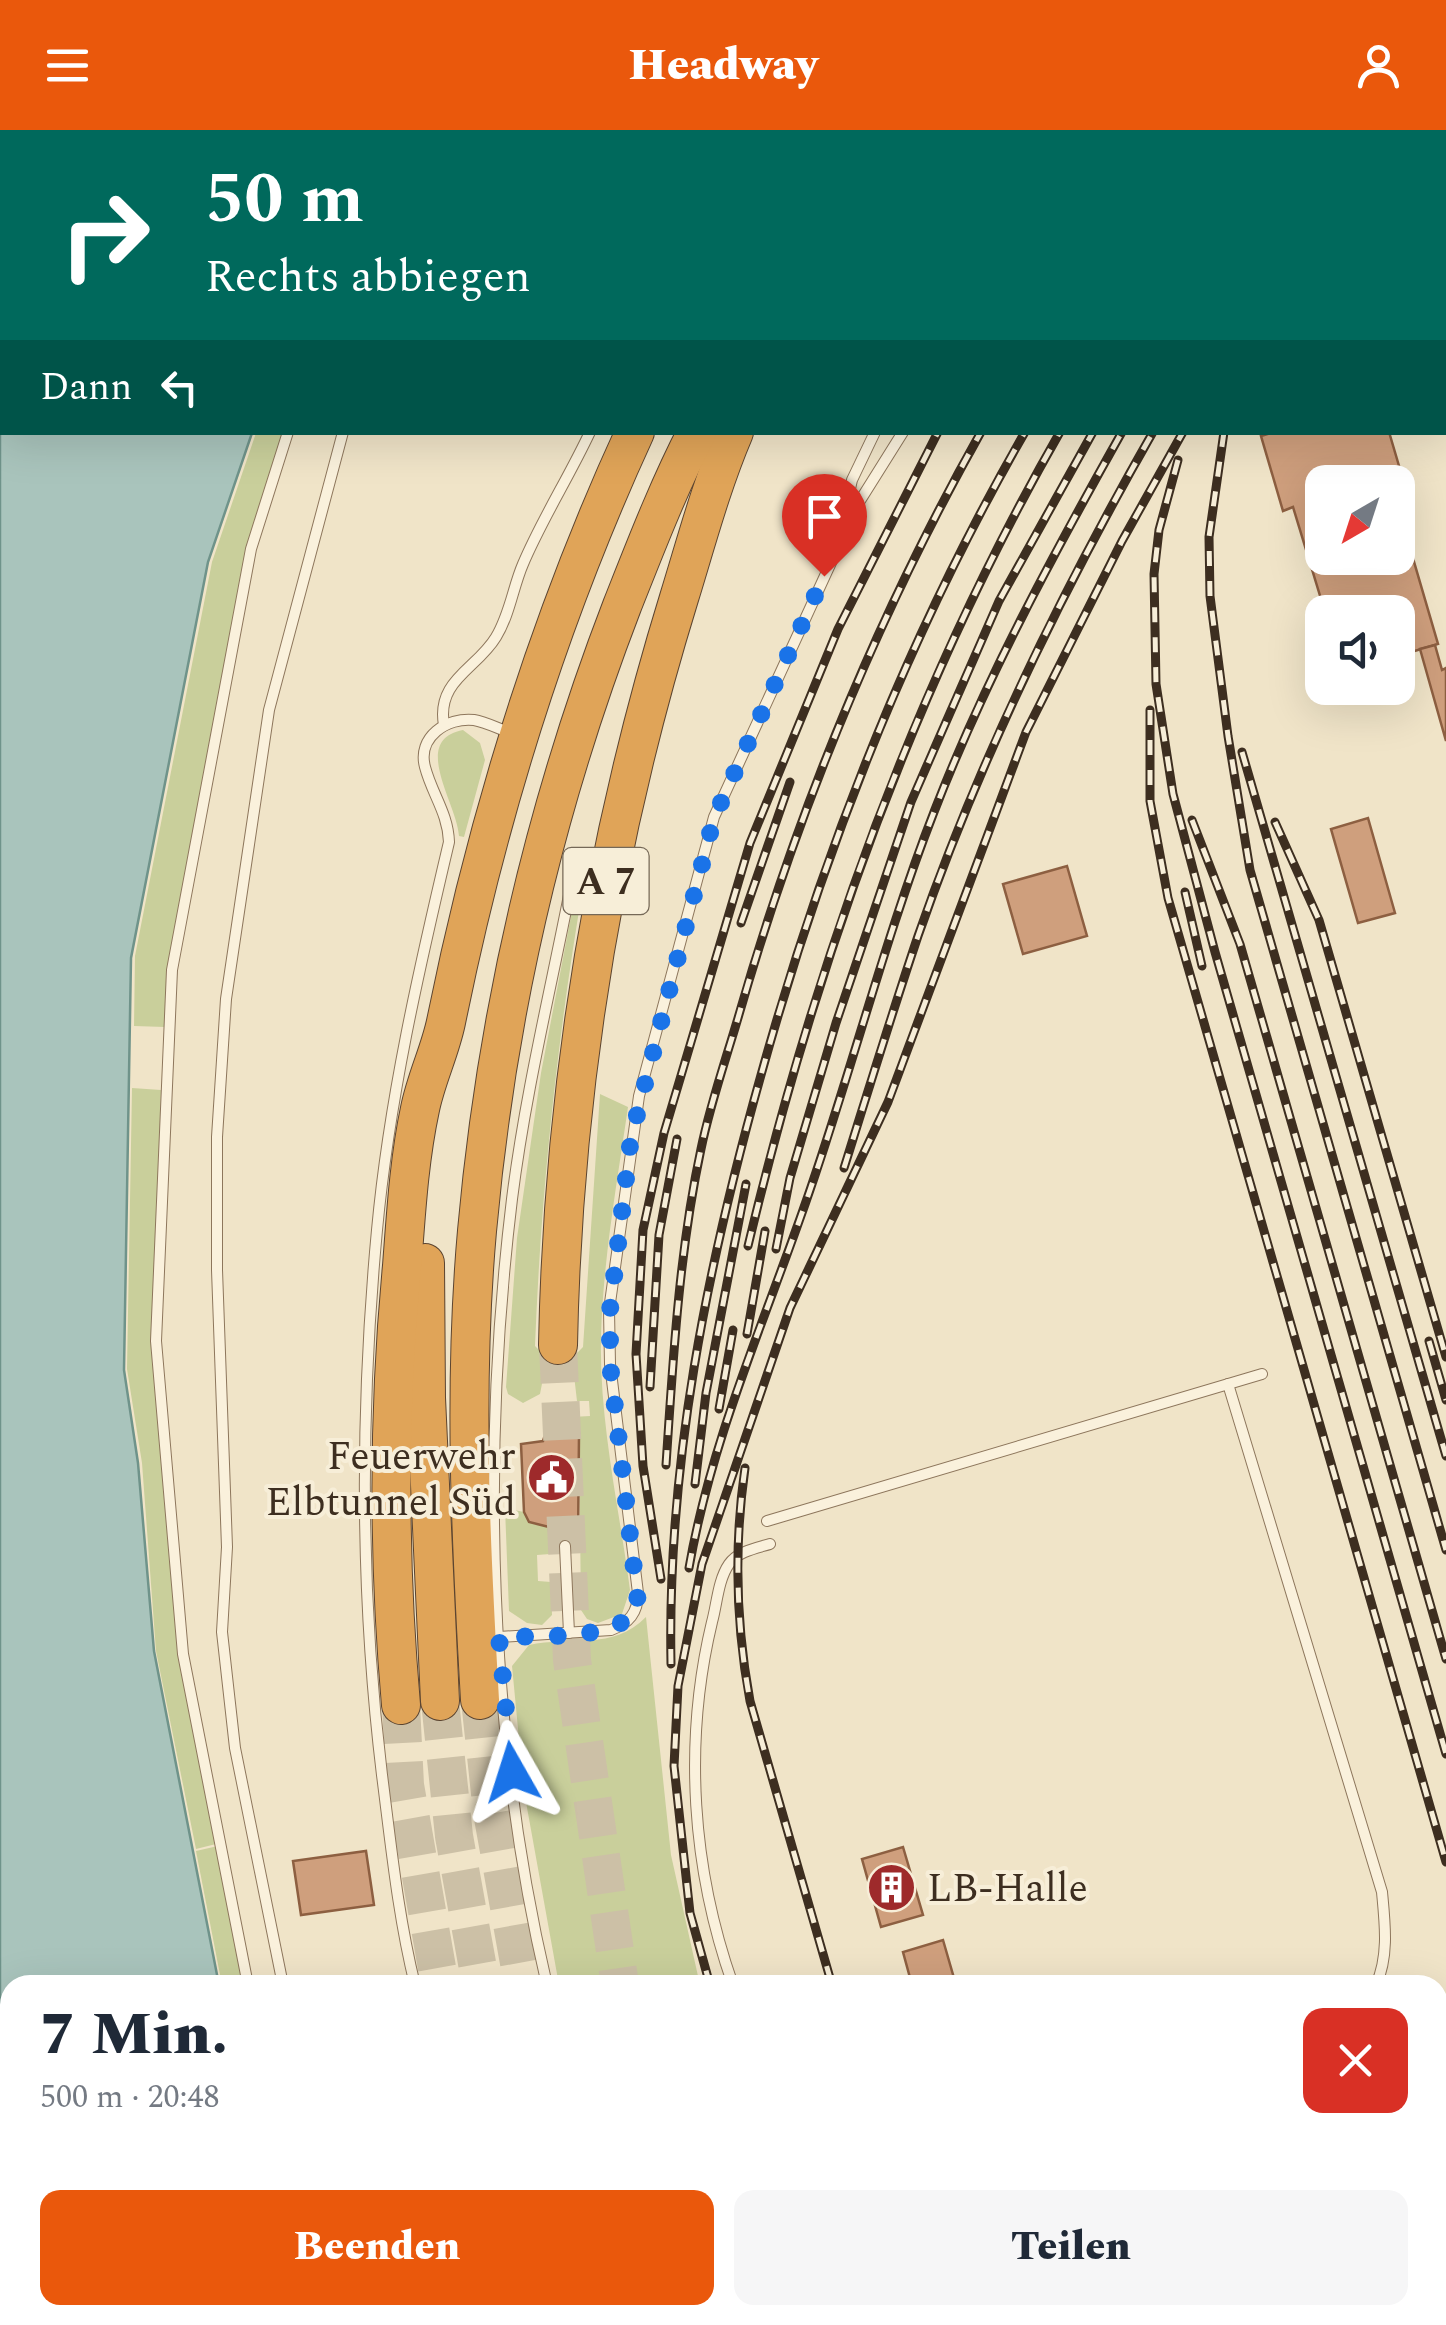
<!DOCTYPE html>
<html lang="de">
<meta charset="utf-8">
<style>
:root{--surface:#fff;--page:#f6f6f7;--text:#1f2937;--muted:#747a83;--accent:#ea580c}
body{margin:0;font-family:Spectral,serif;background:var(--page);color:var(--text);height:100vh;display:flex;flex-direction:column;font-size:38px;white-space:nowrap}
*{box-sizing:border-box;margin:0}
p{font-size:32px;color:var(--muted)}
.icon{flex:none;width:55px;height:55px;fill:none;stroke:currentColor;stroke-width:2;stroke-linecap:round;stroke-linejoin:round}
.map{position:relative;flex:1;overflow:hidden}
.details{position:absolute;left:0px;top:1845px;width:1448px;height:350px;display:flex;flex-direction:column;background:var(--surface);border-radius:30px 30px 0 0;box-shadow:0 10px 40px #0002}
.details>*{flex:none}
.top-card{position:absolute;left:0px;top:0px;width:1448px;height:305px;box-shadow:0 10px 40px #0002;background:#00695c;color:#fff;overflow:hidden}
.needle{width:65px;rotate:219deg}
.buttons{position:absolute;left:1305px;top:335px;display:grid;gap:20px}
.buttons a{display:grid;place-items:center;width:110px;height:110px;border-radius:20px;background:var(--surface);box-shadow:0 10px 40px #0002;font-size:50px}
.pin{position:absolute;display:grid;place-items:center;width:85px;height:85px;color:#fff;margin:-102px -42px;border-radius:50% 50% 50% 0;rotate:-45deg;box-shadow:0 0 10px #0007}
.pin .icon{rotate:45deg}
.me{position:absolute;width:110px;margin:-55px;rotate:354deg;stroke-linejoin:round;filter:drop-shadow(0 0 8px #0008)}
.turn{display:flex;align-items:center;gap:35px;height:210px;padding:0 40px;font-size:45px}
.turn .icon{width:130px;height:130px;stroke-width:2.5}
.turn b{display:block;font-size:70px;line-height:85px}
.then{display:flex;align-items:center;height:95px;padding:0 40px;background:#0003;gap:20px;font-size:38px}
.round{display:grid;place-items:center;flex:none;width:105px;height:105px;border-radius:20px;background:var(--page)}
.summary{display:flex;align-items:center;justify-content:space-between;height:170px;padding:0 40px}
h1{font-size:60px;font-weight:800;line-height:75px}
.primary-button{display:flex;gap:20px;margin-top:auto;padding:20px 40px}
.primary-button a{flex:1;height:115px;border-radius:20px;background:var(--accent);color:#fff;font-size:40px;font-weight:800;line-height:115px;text-align:center}
.primary-button a+a{background:var(--page);color:var(--text)}
header{display:flex;justify-content:space-between;align-items:center;height:130px;padding:0 40px;background:var(--accent);color:#fff;font-size:45px;font-weight:800}
.map>svg:first-child{display:block}
.green{fill:#c9cf9b}
.water{fill:#a9c4bc;stroke:#6f938a;stroke-width:2.5}
.building{fill:#cf9f7d;stroke:#8d5f41;stroke-width:2.5}
.lines{fill:none;stroke-linecap:round;stroke-linejoin:round}
.highway-tunnel{stroke:#ccc0a6;stroke-width:38;stroke-dasharray:38 19;stroke-linecap:butt}
.lane-casing{stroke:#8d765c;stroke-width:12}
.highway-casing{stroke:#5b4430;stroke-width:40}
.lane{stroke:#faf1dc;stroke-width:10}
.highway{stroke:#e0a458;stroke-width:38}
.rail-casing{stroke:#3d2e20;stroke-width:9}
.rail{stroke:#f7eed8;stroke-width:5;stroke-dasharray:15;stroke-linecap:butt}
.route{stroke:#1a73e8;stroke-width:18;stroke-dasharray:0 32.4}
.labels{text-anchor:middle;stroke-width:8;stroke-linejoin:round;paint-order:stroke}
.shield{fill:#f7eed8;stroke:#756857;stroke-width:2.5}
.shield-label{font-size:38px;font-weight:bold;fill:#3d2e20}
.poi-label{font-size:40px;fill:#3d2e20;stroke:#f7eed8;text-anchor:end}
</style>
<header><svg class="icon" aria-label="menu" viewBox="0 0 24 24"><path d="M4 6h16M4 12h16M4 18h16"/></svg>Headway<svg class="icon" aria-label="person" viewBox="0 0 24 24"><circle cx="12" cy="8" r="4"/><path d="M4 21q1-7 8-7t8 7"/></svg></header>
<div class="map">
<svg width="1446" height="2195" viewBox="0 0 1446 2195">
<rect width="100%" height="100%" fill="#f0e4c8"/>
<g class="green">
<path d="M 256,303 L 284,303 L 225,536 L 174,803 L 165,897 L 134,896 L 135,826 L 212,432 Z"/>
<path d="M 463,600 L 480,613 L 485,630 L 464,707 L 459,706 C 457,673 410,610 463,600 Z"/>
<path d="M 577,755 L 583,757 C 557,910 541,1061 535,1216 L 547,1228 L 540,1264 L 523,1273 L 508,1264 L 506,1257 L 517,1108 L 541,943 Z"/>
<path d="M 132,958 L 161,960 L 156,1137 L 171,1428 L 216,1714 L 196,1719 L 156,1521 L 142,1333 L 127,1239 Z"/>
<path d="M 600,964 L 628,977 C 617,1053 603,1130 601,1207 C 599,1291 619,1377 630,1460 L 622,1484 L 598,1493 L 587,1489 L 581,1480 L 579,1305 L 572,1304 L 572,1287 L 590,1286 L 589,1271 L 577,1271 L 572,1228 L 583,1217 Z"/>
<path d="M 505,1378 L 524,1382 L 530,1392 L 549,1397 L 550,1424 L 537,1425 L 538,1451 L 551,1452 L 552,1485 L 542,1495 L 527,1493 L 509,1481 Z"/>
<path d="M 646,1487 L 671,1725 L 700,1855 L 559,1855 L 524,1661 L 512,1536 L 529,1515 C 570,1506 613,1521 646,1487 Z"/>
<path d="M 218,1716 L 245,1855 L 222,1855 L 196,1721 Z"/>
<path d="M 637,2185 L 848,2185 L 853,2195 L 640,2195 Z"/>
</g>
<path class="water" d="M 0,0 L 356,0 L 2,2 L 2,302 L 252,303 L 208,432 L 131,828 L 124,1240 L 138,1333 L 154,1521 L 219,1855 L 10,1855 L 10,2185 L 323,2185 L 327,2195 L 0,2195 Z"/>
<g class="building">
<path d="M 1274,302 L 1389,302 L 1402,346 L 1390,352 L 1322,352 L 1322,428 L 1398,428 L 1398,377 L 1438,514 L 1398,526 L 1398,482 L 1325,482 L 1293,377 L 1283,381 L 1261,306 Z"/>
<path d="M 1435,515 L 1442,540 L 1446,538 L 1446,611 L 1420,519 Z"/>
<path d="M 1368,688 L 1395,783 L 1358,793 L 1331,699 Z"/>
<path d="M 1067,736 L 1087,806 L 1023,824 L 1003,754 Z"/>
<path d="M 565,1292 L 571,1297 L 572,1304 L 579,1304 L 578,1415 L 550,1417 L 549,1397 L 529,1392 L 524,1382 L 521,1314 L 543,1311 L 548,1296 Z"/>
<path d="M 903,1717 L 923,1785 L 881,1797 L 862,1729 Z"/>
<path d="M 366,1721 L 374,1775 L 301,1785 L 293,1731 Z"/>
<path d="M 943,1810 L 956,1855 L 912,1855 L 903,1822 Z"/>
</g>
<g class="lines">
<g class="highway-tunnel">
<path d="M 558,1215 L 572,1530 L 620,1855"/>
<path d="M 480,1570 L 492,1682 L 523,1855"/>
<path d="M 440,1571 L 454,1706 L 481,1855"/>
<path d="M 401,1575 L 405,1655 L 440,1855"/>
<path d="M 529,2185 L 532,2195"/>
<path d="M 571,2185 L 574,2195"/>
<path d="M 612,2185 L 614,2195"/>
<path d="M 717,2185 L 720,2195"/>
</g>
<defs>
<g id="lane">
<path d="M 958,0 L 960,2"/>
<path d="M 394,2 L 395,0"/>
<path d="M 446,2 L 447,0"/>
<path d="M 705,2 L 706,0"/>
<path d="M 753,2 L 755,0"/>
<path d="M 1069,2 L 1070,0"/>
<path d="M 846,393 L 903,302"/>
<path d="M 444,595 C 436,550 477,539 496,507 C 510,484 513,457 523,434 C 542,389 569,347 590,302"/>
<path d="M 1228,1254 L 1382,1762 C 1385,1794 1389,1826 1376,1855"/>
<path d="M 767,1391 L 1262,1244"/>
<path d="M 565,1416 L 569,1503"/>
<path d="M 499,1507 L 611,1500 C 629,1493 638,1483 638,1463 L 610,1234 L 609,1180 L 639,966 L 714,687 L 835,424 L 852,350 L 875,302"/>
<path d="M 248,1855 L 183,1524 L 156,1211 L 172,840 L 251,419 L 288,302"/>
<path d="M 283,1855 L 235,1618 L 222,1502 L 227,1417 L 217,1140 L 217,1007 L 226,869 L 269,580 L 343,302"/>
<path d="M 415,1855 C 398,1786 391,1715 382,1645 C 360,1464 360,1282 377,1100 C 389,970 419,839 449,712 C 448,683 432,664 425,637 C 417,607 447,587 474,590 C 486,592 499,599 511,603"/>
<path d="M 547,1855 C 488,1604 481,1324 512,1069 C 526,958 553,850 574,740"/>
<path d="M 733,1855 C 692,1739 683,1613 712,1492 C 717,1474 718,1450 729,1434 C 738,1421 757,1418 770,1414"/>
<path d="M 1438,2009 L 1446,2040"/>
<path d="M 346,2185 L 349,2195"/>
<path d="M 382,2185 L 386,2195"/>
<path d="M 627,2185 L 630,2195"/>
<path d="M 891,2185 L 894,2195"/>
<path d="M 1055,2185 L 1058,2195"/>
<path d="M 435,2195 L 468,2185"/>
</g>
<g id="highway">
<path d="M 801,2 L 803,0"/>
<path d="M 867,2 L 869,0"/>
<path d="M 896,2 L 897,0"/>
<path d="M 425,1133 L 426,1268 L 440,1571"/>
<path d="M 558,1215 C 563,961 604,711 679,468 C 696,413 711,356 734,302"/>
<path d="M 480,1570 C 471,1415 463,1257 477,1101 C 496,888 545,676 622,476 C 645,418 668,358 697,302"/>
<path d="M 401,1575 C 388,1428 388,1283 402,1136 C 406,1084 409,1030 420,979 C 426,949 440,921 446,892 C 487,689 548,491 635,302"/>
</g>
</defs>
<use href="#lane" class="lane-casing"/>
<use href="#highway" class="highway-casing"/>
<use href="#lane" class="lane"/>
<use href="#highway" class="highway"/>
<defs>
<g id="rail">
<path d="M 1108,2 L 1110,0"/>
<path d="M 1136,2 L 1138,0"/>
<path d="M 1166,2 L 1167,0"/>
<path d="M 1197,2 L 1198,0"/>
<path d="M 1232,2 L 1233,0"/>
<path d="M 1277,2 L 1279,0"/>
<path d="M 1307,2 L 1309,0"/>
<path d="M 1324,2 L 1325,0"/>
<path d="M 1353,2 L 1355,0"/>
<path d="M 1373,2 L 1375,0"/>
<path d="M 1224,302 L 1209,407 L 1210,466 L 1228,606 L 1250,740 L 1446,1420"/>
<path d="M 1178,330 L 1159,400 L 1154,444 L 1156,554 L 1173,664 L 1215,822 L 1446,1624"/>
<path d="M 1150,580 L 1150,671 L 1168,768 L 1446,1732"/>
<path d="M 1242,622 L 1446,1326"/>
<path d="M 1192,690 L 1240,814 L 1446,1529"/>
<path d="M 1275,692 L 1319,790 L 1446,1227"/>
<path d="M 1185,762 L 1202,836"/>
<path d="M 741,793 L 790,652"/>
<path d="M 844,1038 C 868,961 892,883 918,806 C 979,631 1061,463 1153,302"/>
<path d="M 748,1116 C 816,831 914,557 1060,302"/>
<path d="M 776,1119 L 790,1048 L 836,893 L 911,672 L 999,471 L 1093,302"/>
<path d="M 747,1204 L 765,1101"/>
<path d="M 1429,1211 L 1446,1270"/>
<path d="M 650,1257 L 659,1105 L 677,1009"/>
<path d="M 719,1279 L 733,1200"/>
<path d="M 666,1335 C 673,1230 679,1122 701,1019 C 710,975 725,932 738,888 C 796,685 877,487 981,302"/>
<path d="M 745,1338 C 734,1415 736,1495 750,1571 L 832,1855"/>
<path d="M 695,1354 L 706,1263 L 746,1054"/>
<path d="M 689,1438 C 712,1305 768,1184 811,1057 C 854,932 886,805 934,682 C 985,550 1053,425 1122,302"/>
<path d="M 661,1449 L 643,1336 L 636,1224 L 643,1100 L 664,1003 L 750,713 L 838,499 L 938,302"/>
<path d="M 671,1534 C 667,1334 707,1137 761,945 C 823,722 909,504 1025,302"/>
<path d="M 710,1855 L 690,1783 L 674,1636 L 678,1556 L 702,1434 L 790,1178 L 888,972 L 1026,602 L 1122,411 L 1183,302"/>
<path d="M 928,2185 L 931,2195"/>
</g>
</defs>
<use href="#rail" class="rail-casing"/>
<use href="#rail" class="rail"/>
</g>
<g class="lines">
<path class="route" d="M 512,1642 L 499,1507 C 536,1505 627,1513 638,1473 L 610,1234 L 610,1180 L 631,1008 L 714,688 L 824,446"/>
</g>
<defs>
<symbol id="civic-disc" viewBox="-11 -11 22 22"><circle r="9.5" fill="#9e2a2b" stroke="#f7eed8"/><path d="M-.6-6.5H3V-4.5H.6V-3L4-1V1h2V6H-6V1h2V-1L-.6-3ZM-1.2 2.5V6h2.4V2.5Z" fill="#fff"/></symbol>
<symbol id="building-disc" viewBox="-11 -11 22 22"><circle r="9.5" fill="#9e2a2b" stroke="#f7eed8"/><path d="M-4-6H4V6H1V3H-1V6H-4ZM-2.5-4.3h1.7v1.8h-1.7ZM.8-4.3h1.7v1.8H.8ZM-2.5-1h1.7V.8h-1.7ZM.8-1h1.7V.8H.8Z" fill="#fff"/></symbol>
</defs>
<g fill-rule="evenodd">
<use href="#civic-disc" x="524" y="1320" width="55" height="55"/>
<use href="#building-disc" x="864" y="1730" width="55" height="55"/>
</g>
<g class="labels">
<rect class="shield" x="563.5" y="718" width="85" height="66" rx="8"/>
<g class="shield-label">
<text x="606" y="764">A 7</text>
</g>
<g class="poi-label">
<text x="516" y="1339">Feuerwehr<tspan x="516" dy="46">Elbtunnel Süd</tspan></text>
<text x="927" y="1771" text-anchor="start">LB-Halle</text>
</g>
</g>
</svg>
<div class="buttons">
<a><svg class="needle" viewBox="-14 -14 28 28"><path d="M0-13l5 13h-10z" fill="#e53935"/><path d="M0 13l5-13h-10z" fill="#747a83"/></svg></a>
<a><svg class="icon" aria-label="sound" viewBox="0 0 24 24"><path d="M4 9h4l5-4v14l-5-4H4zM17 9q2 3 0 6"/></svg></a>
</div>
<div class="pin" style="left:824px;top:446px;background:#d93025"><svg class="icon" aria-label="arrive" viewBox="0 0 24 24"><path d="M6 21V4h12l-3 4 3 4H6"/></svg></div>
<svg class="me" style="left:512px;top:1642px" viewBox="-20 -20 40 40"><path d="M0-17L14 15 0 8-14 15z" fill="#1a73e8" stroke="#fff" stroke-width="4"/></svg>
<div class="top-card">
<div class="turn"><svg class="icon" aria-label="right" viewBox="0 0 24 24"><path d="M7 20v-9h11M14 6l5 5-5 5"/></svg><div><b>50 m</b>Rechts abbiegen</div></div>
<div class="then">Dann<svg class="icon" aria-label="left" viewBox="0 0 24 24"><path d="M17 20v-9H6M10 6l-5 5 5 5"/></svg></div>
</div>
<section class="details">
<div class="summary"><div><h1>7 Min.</h1><p>500 m · 20:48</p></div><a class="round" style="background:#d93025;color:#fff"><svg class="icon" aria-label="close" viewBox="0 0 24 24"><path d="M6 6l12 12M18 6L6 18"/></svg></a></div>
<div class="primary-button"><a>Beenden</a><a>Teilen</a></div>
</section>
</div>
